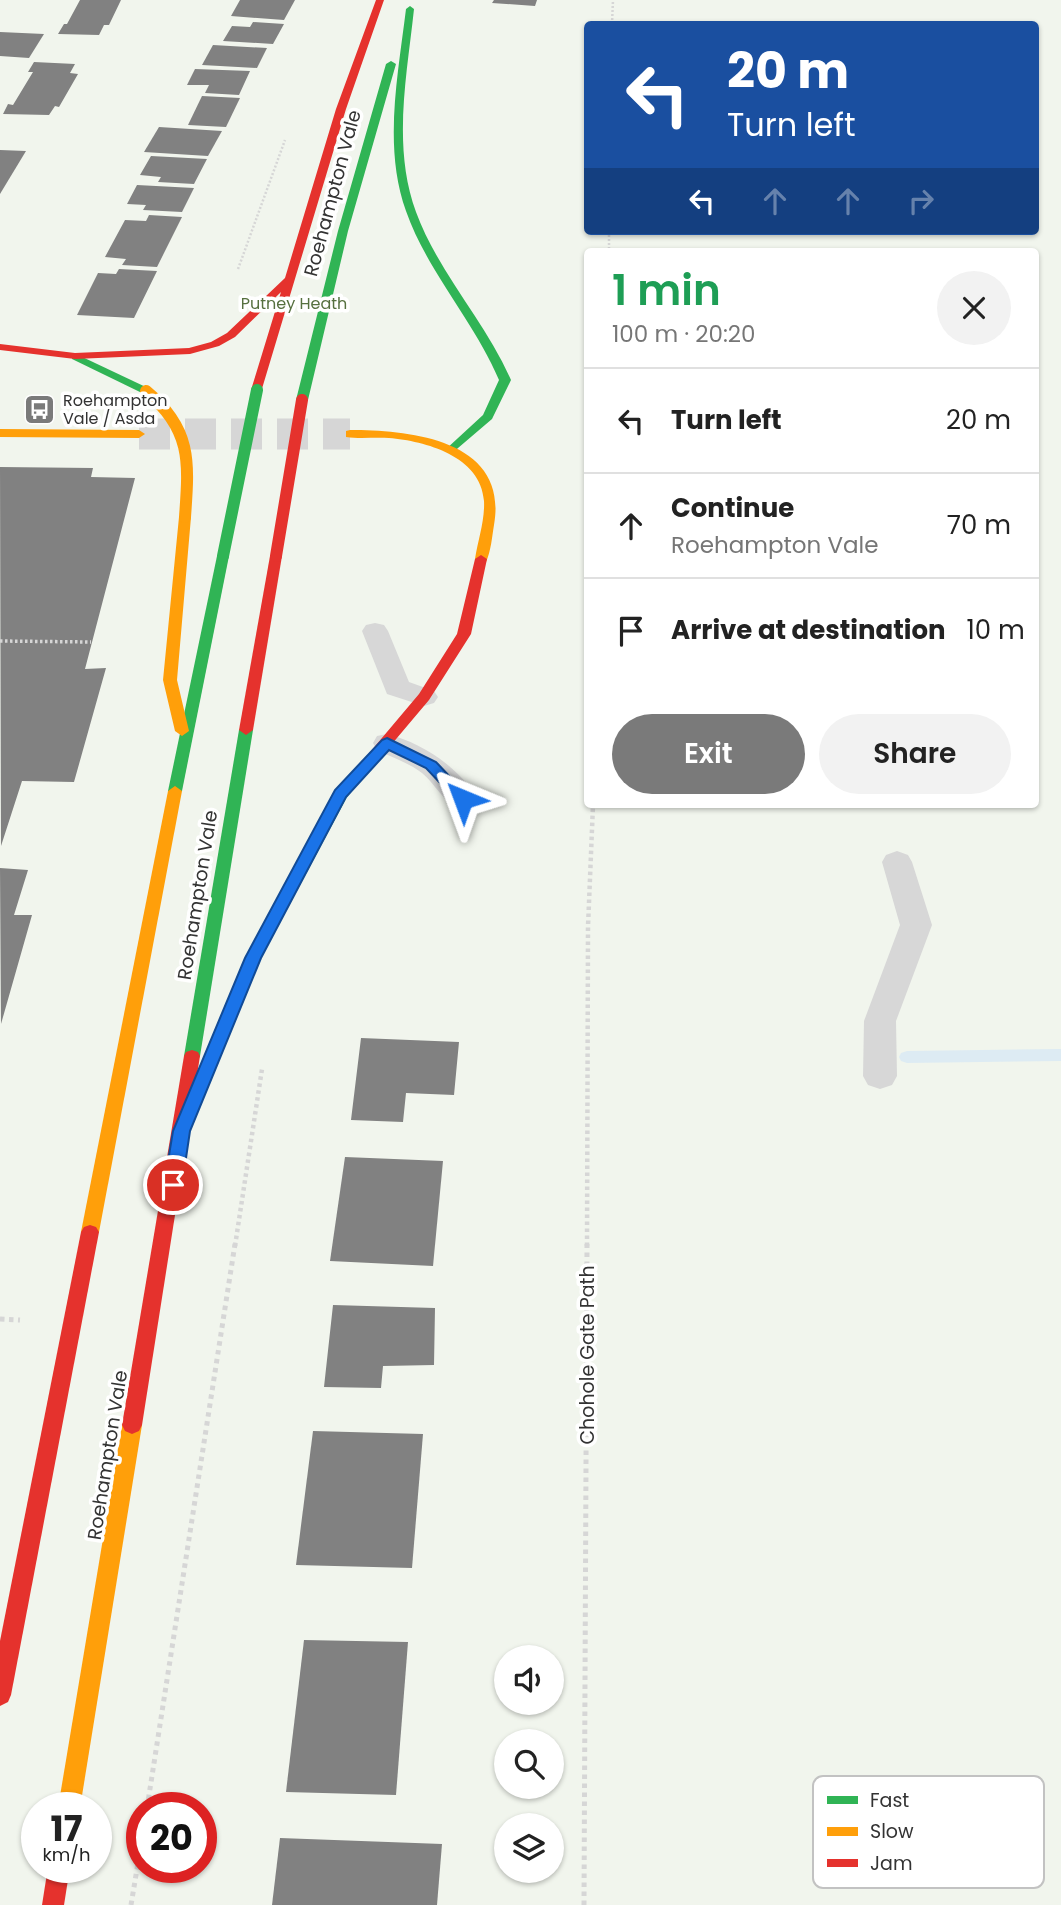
<!DOCTYPE html>
<meta charset="utf-8">
<style>
:root{--surface:#fff;--page:#f2f2f2;--text:#222;--muted:#767676;--line:#e0e0e0;--accent:#7a7a7a}
body{margin:0;font-family:Poppins,sans-serif;background:var(--page);color:var(--text);height:100vh;display:flex;flex-direction:column;font-size:26px;white-space:nowrap}
*{box-sizing:border-box;margin:0}
p{font-size:23px;color:var(--muted)}
.icon{flex:none;width:38px;height:38px;fill:none;stroke:currentColor;stroke-width:2;stroke-linecap:round;stroke-linejoin:round}
.map{position:relative;flex:1;overflow:hidden}
.sheet{position:absolute;left:584px;top:248px;width:455px;height:560px;display:flex;flex-direction:column;background:var(--surface);border-radius:7px;box-shadow:0 2px 5px #0004}
.sheet>*{flex:none}
.hud{position:absolute;left:584px;top:21px;width:455px;height:214px;border-radius:7px;box-shadow:0 2px 5px #0004;background:#1a4fa0;color:#fff;overflow:hidden}
.tools{position:absolute;left:494px;top:1645px;display:grid;gap:14px}
.tools a{display:grid;place-items:center;width:70px;height:70px;border-radius:50%;background:var(--surface);box-shadow:0 2px 5px #0004;font-size:35px}
.speed{position:absolute;left:21px;top:1792px;display:flex;gap:14px;font-size:35px;font-weight:700;text-align:center}
.speed>*{display:grid;place-content:center;width:91px;height:91px;border-radius:50%;background:var(--surface);box-shadow:0 2px 5px #0004;line-height:1}
.speed small{font-size:18px;font-weight:400}
.speed .limit{border:10px solid #d22;background:#fff;color:#111}
.pin{position:absolute;display:grid;place-items:center;width:60px;height:60px;color:#fff;margin:-30px;border:4px solid #fff;border-radius:50%;box-shadow:0 2px 7px #0007}
.me{position:absolute;width:77px;margin:-38px;rotate:316deg;stroke-linejoin:round;filter:drop-shadow(0 0 5px #0008)}
.turn{display:flex;align-items:center;gap:24px;height:147px;padding:0 28px;font-size:32px}
.turn .icon{width:91px;height:91px;stroke-width:2.5}
.turn b{display:block;font-size:49px;line-height:60px}
.lanes{display:flex;align-items:center;height:66px;padding:0 28px;background:#0003;justify-content:center;gap:35px;direction:ltr}
.lanes .off{opacity:.35}
.round{display:grid;place-items:center;flex:none;width:74px;height:74px;border-radius:37px;background:var(--page)}
.head{display:flex;align-items:center;justify-content:space-between;height:119px;padding:0 28px}
h1{font-size:42px;font-weight:600;line-height:52px;color:#1e9e55}
.button{display:flex;gap:14px;margin-top:auto;padding:14px 28px}
.button a{flex:1;height:80px;border-radius:42px;background:var(--accent);color:#fff;font-size:28px;font-weight:600;line-height:80px;text-align:center}
.button a+a{background:var(--page);color:var(--text)}
ul{padding:0;list-style:none}
li{display:flex;align-items:center;gap:21px;height:105px;padding:0 28px;border-top:2px solid var(--line)}
li div{flex:1}
li b{display:block;font-size:26px}
li em{font-style:normal}
.map>svg:first-child{display:block}
.green{fill:#f1f5ed;fill-rule:evenodd}
.lines{fill:none;stroke-linecap:round;stroke-linejoin:round}
.stream{fill:#ddebf3;fill-rule:evenodd}
.building{fill:#818181}
.highway-tunnel{stroke:#d6d6d6;stroke-width:31;stroke-dasharray:31 15;stroke-linecap:butt}
.path-far3{stroke:#d6d6d6;stroke-width:2.5;stroke-dasharray:2 2;stroke-linecap:butt}
.path-far2{stroke:#d6d6d6;stroke-width:3.5;stroke-dasharray:2.5 2.5;stroke-linecap:butt}
.path-far1{stroke:#d6d6d6;stroke-width:4.5;stroke-dasharray:3.5 3.5;stroke-linecap:butt}
.path{stroke:#d6d6d6;stroke-width:5;stroke-dasharray:4.5 4.5;stroke-linecap:butt}
.lane{fill:#d7d7d7;fill-rule:evenodd}
.fast{fill:#30b455;fill-rule:evenodd}
.slow{fill:#ff9f0a;fill-rule:evenodd}
.jam{fill:#e5322d;fill-rule:evenodd}
.fast-bridge{stroke:#30b455;stroke-width:12}
.slow-bridge{stroke:#ff9f0a;stroke-width:12}
.jam-bridge{stroke:#e5322d;stroke-width:12}
.route{fill:#1a73e8;stroke:#114b97;stroke-width:2}
.labels{text-anchor:middle;stroke-width:7;stroke-linejoin:round;paint-order:stroke}
.far-park-label{font-size:16px;fill:#56703f;stroke:#fff}
.far-poi-label{font-size:16px;fill:#333;stroke:#fff;text-anchor:start}
.street-label{font-size:19px;fill:#333;stroke:#fff}
.key{fill:#fff;stroke:#c2c2c2;stroke-width:2}
.key-label{font-size:19px;fill:#333}
</style>
<div class="map">
<svg width="1061" height="1905" viewBox="0 0 1061 1905">
<rect width="100%" height="100%" fill="#fff"/>
<path class="green" d="M 0,0 L 1061,0 L 1061,1905 L 0,1905 ZM 588,24 L 1036,24 L 1036,231 L 588,231 ZM 588,252 L 1036,252 L 1036,805 L 588,805 ZM 506,1657 L 551,1657 L 551,1703 L 506,1703 ZM 506,1741 L 551,1741 L 551,1787 L 506,1787 ZM 37,1808 L 96,1808 L 96,1867 L 37,1867 ZM 142,1808 L 201,1808 L 201,1867 L 142,1867 ZM 506,1825 L 551,1825 L 551,1871 L 506,1871 Z"/>
<g class="lines">
<path class="stream" d="M 1061,1049 L 1061,1061 L 907,1063 L 901,1061 L 899,1057 L 901,1053 L 907,1051 Z"/>
</g>
<g class="building">
<path d="M 80,0 L 121,0 L 109,25 L 104,25 L 99,35 L 58,34 L 64,24 L 67,24 Z"/>
<path d="M 240,0 L 295,0 L 284,20 L 231,16 Z"/>
<path d="M 494,0 L 537,0 L 535,6 L 492,3 Z"/>
<path d="M 253,22 L 284,24 L 273,44 L 223,41 L 232,26 L 250,27 Z"/>
<path d="M 0,32 L 44,34 L 29,58 L 0,56 Z"/>
<path d="M 213,45 L 267,48 L 257,68 L 202,65 Z"/>
<path d="M 34,62 L 75,64 L 70,73 L 78,74 L 59,107 L 55,106 L 49,115 L 3,114 L 8,104 L 13,105 L 33,72 L 28,72 Z"/>
<path d="M 195,69 L 250,71 L 239,95 L 205,93 L 209,85 L 187,85 Z"/>
<path d="M 202,96 L 240,98 L 226,127 L 188,125 Z"/>
<path d="M 159,127 L 222,131 L 208,156 L 144,152 Z"/>
<path d="M 0,150 L 26,151 L 0,194 Z"/>
<path d="M 151,156 L 207,159 L 194,184 L 158,182 L 161,177 L 140,175 Z"/>
<path d="M 137,185 L 194,188 L 182,212 L 143,210 L 146,205 L 127,204 Z"/>
<path d="M 149,215 L 182,217 L 157,267 L 122,265 L 126,259 L 105,257 L 125,220 L 146,221 Z"/>
<path d="M 119,269 L 157,271 L 134,318 L 77,315 L 98,273 L 116,274 Z"/>
<path d="M 0,467 L 93,468 L 91,477 L 135,478 L 85,669 L 106,668 L 74,782 L 22,781 L 1,846 Z"/>
<path d="M 0,868 L 28,870 L 14,915 L 32,915 L 1,1024 Z"/>
<path d="M 361,1038 L 459,1042 L 454,1095 L 406,1093 L 403,1122 L 351,1120 Z"/>
<path d="M 345,1157 L 443,1161 L 433,1266 L 330,1261 Z"/>
<path d="M 333,1305 L 435,1308 L 434,1365 L 383,1366 L 381,1388 L 324,1387 Z"/>
<path d="M 313,1431 L 423,1434 L 412,1568 L 296,1565 Z"/>
<path d="M 304,1640 L 408,1642 L 396,1795 L 286,1792 Z"/>
<path d="M 280,1838 L 442,1844 L 437,1905 L 272,1905 Z"/>
</g>
<g class="lines">
<path class="highway-tunnel" d="M 139,434 L 350,434"/>
<g class="path-far3">
<path d="M 612,24 L 613,0"/>
<path d="M 609,231 L 609,252"/>
<path d="M 238,269 L 285,140"/>
</g>
<path class="path-far2" d="M 0,641 L 91,642"/>
<g class="path-far1">
<path d="M 235,1246 L 262,1069"/>
<path d="M 587,1246 L 588,927 L 593,805"/>
</g>
<g class="path">
<path d="M 0,1319 L 20,1320"/>
<path d="M 147,1808 L 235,1244"/>
<path d="M 131,1905 L 142,1839"/>
<path d="M 584,1905 L 587,1244"/>
</g>
<g class="lane">
<path d="M 375,623 L 384,625 L 388,631 L 409,682 L 434,691 L 438,697 L 434,703 L 424,706 L 387,694 L 362,631 L 366,625 Z"/>
<path d="M 387,734 C 423,743 458,767 478,799 L 473,806 C 447,813 439,787 422,773 C 409,763 391,757 377,750 L 373,743 L 377,736 Z"/>
<path d="M 897,851 L 908,855 L 912,862 L 932,925 L 896,1021 L 897,1076 L 892,1085 L 880,1089 L 868,1085 L 863,1076 L 864,1021 L 900,925 L 882,862 L 886,855 Z"/>
</g>
<g class="fast">
<path d="M 410,6 L 414,9 C 407,75 392,147 416,212 C 438,272 485,321 511,380 L 492,419 L 451,454 L 445,450 L 483,415 L 499,380 C 474,321 427,271 406,211 C 383,147 398,75 406,9 Z"/>
<path d="M 391,61 L 396,64 L 348,231 L 308,400 L 306,402 L 298,402 L 296,400 L 338,231 L 386,64 Z"/>
<path d="M 76,354 L 150,389 L 152,391 L 146,394 L 142,393 L 72,359 L 72,355 Z"/>
<path d="M 223,552 L 229,556 L 182,791 L 175,796 L 168,791 L 217,556 Z"/>
<path d="M 246,725 L 253,730 L 200,1056 L 198,1060 L 186,1060 L 184,1056 L 239,730 Z"/>
<path d="M 365,762 L 372,767 L 347,797 L 261,958 L 213,1074 L 211,1079 L 199,1079 L 197,1074 L 245,958 L 334,794 L 360,764 Z"/>
</g>
<g class="slow">
<path d="M 0,429 L 139,430 L 145,434 L 139,438 L 0,437 Z"/>
<path d="M 350,430 C 411,430 509,440 494,525 C 492,537 491,551 486,562 L 481,563 L 475,559 C 478,540 485,520 484,501 C 481,456 425,441 389,438 C 375,437 360,439 346,437 L 346,431 Z"/>
<path d="M 185,513 L 191,517 L 177,680 L 189,731 L 182,736 L 175,731 L 163,680 L 179,517 Z"/>
<path d="M 175,786 L 182,791 L 99,1232 L 96,1237 L 90,1239 L 84,1237 L 81,1232 L 168,791 Z"/>
<path d="M 132,1416 L 139,1419 L 142,1425 L 80,1808 L 58,1808 L 122,1425 L 125,1419 Z"/>
</g>
<g class="jam">
<path d="M 376,0 L 384,0 L 346,109 L 261,392 L 257,393 L 251,390 L 281,292 L 235,337 L 219,346 L 190,354 L 75,359 L 0,350 L 0,344 L 75,353 L 189,348 L 211,342 L 227,333 L 285,278 L 336,109 Z"/>
<path d="M 276,552 L 282,556 L 253,730 L 246,735 L 239,730 L 270,556 Z"/>
<path d="M 481,555 L 487,559 L 471,634 L 429,700 L 370,770 L 360,770 L 358,767 L 360,764 L 419,694 L 457,634 L 475,559 Z"/>
<path d="M 192,1050 L 198,1052 L 200,1056 L 142,1425 L 139,1431 L 132,1434 L 125,1431 L 122,1425 L 184,1056 L 186,1052 Z"/>
<path d="M 90,1225 L 96,1227 L 99,1232 L 11,1695 L 8,1702 L 0,1706 L 0,1641 L 81,1232 L 84,1227 Z"/>
<path d="M 48,1867 L 70,1867 L 64,1905 L 42,1905 Z"/>
</g>
<path class="fast-bridge" d="M 223,556 L 257,390"/>
<path class="slow-bridge" d="M 146,391 C 192,429 189,462 185,517"/>
<path class="jam-bridge" d="M 276,556 L 302,400"/>
</g>
<path class="route" d="M 387,738 L 436,762 L 471,799 L 468,802 L 458,802 L 426,768 L 389,750 L 346,797 L 261,958 L 190,1131 L 182,1185 L 179,1190 L 173,1192 L 167,1190 L 164,1185 L 173,1131 L 245,958 L 335,790 L 382,740 Z"/>
<defs>
<symbol id="bus-square" viewBox="-11 -11 22 22"><rect x="-9" y="-9" width="18" height="18" rx="4" fill="#7a7a7a" stroke="#fff"/><path d="M-5-6H5V4H4V6H2V4H-2V6H-4V4H-5ZM-3.5-4V0h7V-4ZM-3.5 1.2v1.5H-2V1.2ZM2 1.2v1.5H3.5V1.2Z" fill="#fff"/></symbol>
</defs>
<g fill-rule="evenodd">
<use href="#bus-square" x="22" y="392" width="35" height="35"/>
</g>
<g class="labels">
<g class="far-park-label">
<text x="294" y="309">Putney Heath</text>
</g>
<g class="far-poi-label">
<text x="63" y="406">Roehampton<tspan x="63" dy="18">Vale / Asda</tspan></text>
</g>
<g class="street-label">
<text transform="translate(332 193) rotate(-75)" y="7">Roehampton Vale</text>
<text transform="translate(197 895) rotate(-81)" y="7">Roehampton Vale</text>
<text transform="translate(587 1355) rotate(-90)" y="7">Chohole Gate Path</text>
<text transform="translate(107 1455) rotate(-81)" y="7">Roehampton Vale</text>
</g>
</g>
<rect x="813" y="1776" width="231" height="112" rx="10" class="key"/>
<rect x="827" y="1796" width="31" height="8" fill="#30b455"/>
<rect x="827" y="1827" width="31" height="9" fill="#ff9f0a"/>
<rect x="827" y="1859" width="31" height="8" fill="#e5322d"/>
<g class="key-label">
<text x="870" y="1807">Fast</text>
<text x="870" y="1838">Slow</text>
<text x="870" y="1870">Jam</text>
</g>
</svg>
<div class="tools">
<a><svg class="icon" aria-label="sound" viewBox="0 0 24 24"><path d="M4 9h4l5-4v14l-5-4H4zM17 9q2 3 0 6"/></svg></a>
<a><svg class="icon" aria-label="search" viewBox="0 0 24 24"><circle cx="10" cy="10" r="6"/><path d="M15 15l6 6"/></svg></a>
<a><svg class="icon" aria-label="layers" viewBox="0 0 24 24"><path d="M12 4l9 5-9 5-9-5zM3 14l9 5 9-5"/></svg></a>
</div>
<div class="speed"><div>17<small>km/h</small></div><div class="limit">20</div></div>
<div class="pin" style="left:173px;top:1185px;background:#d93025"><svg class="icon" aria-label="arrive" viewBox="0 0 24 24"><path d="M6 21V4h12l-3 4 3 4H6"/></svg></div>
<svg class="me" style="left:463px;top:799px" viewBox="-20 -20 40 40"><path d="M0-17L14 15 0 8-14 15z" fill="#1a73e8" stroke="#fff" stroke-width="4"/></svg>
<div class="hud">
<div class="turn"><svg class="icon" aria-label="left" viewBox="0 0 24 24"><path d="M17 20v-9H6M10 6l-5 5 5 5"/></svg><div><b>20 m</b>Turn left</div></div>
<div class="lanes"><svg class="icon" aria-label="left" viewBox="0 0 24 24"><path d="M17 20v-9H6M10 6l-5 5 5 5"/></svg><svg class="icon off" aria-label="ahead" viewBox="0 0 24 24"><path d="M12 20V5M6 11l6-6 6 6"/></svg><svg class="icon off" aria-label="ahead" viewBox="0 0 24 24"><path d="M12 20V5M6 11l6-6 6 6"/></svg><svg class="icon off" aria-label="right" viewBox="0 0 24 24"><path d="M7 20v-9h11M14 6l5 5-5 5"/></svg></div>
</div>
<section class="sheet">
<div class="head"><div><h1>1 min</h1><p>100 m · 20:20</p></div><a class="round"><svg class="icon" aria-label="close" viewBox="0 0 24 24"><path d="M6 6l12 12M18 6L6 18"/></svg></a></div>
<ul>
<li><svg class="icon" aria-label="left" viewBox="0 0 24 24"><path d="M17 20v-9H6M10 6l-5 5 5 5"/></svg><div><b>Turn left</b></div><em>20 m</em></li>
<li><svg class="icon" aria-label="ahead" viewBox="0 0 24 24"><path d="M12 20V5M6 11l6-6 6 6"/></svg><div><b>Continue</b><p>Roehampton Vale</p></div><em>70 m</em></li>
<li><svg class="icon" aria-label="arrive" viewBox="0 0 24 24"><path d="M6 21V4h12l-3 4 3 4H6"/></svg><div><b>Arrive at destination</b></div><em>10 m</em></li>
</ul>
<div class="button"><a>Exit</a><a>Share</a></div>
</section>
</div>
